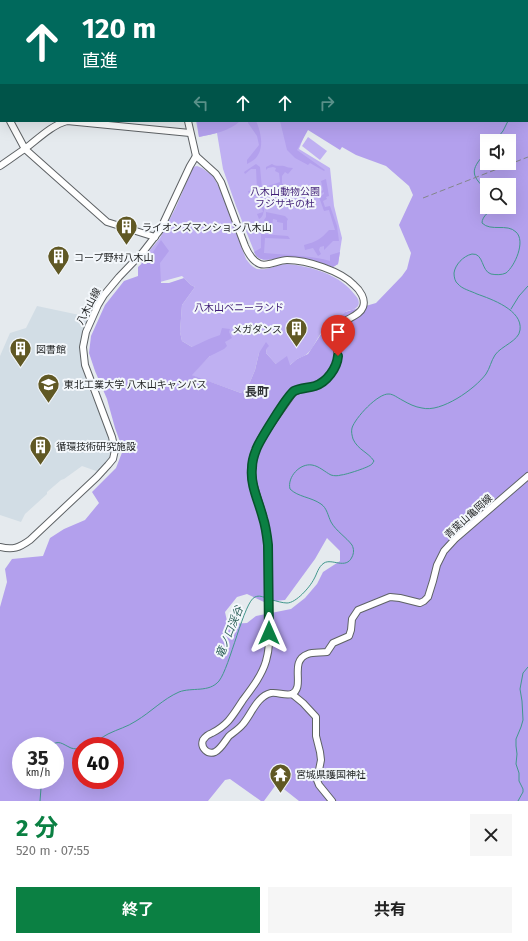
<!DOCTYPE html>
<html lang="ja">
<meta charset="utf-8">
<style>
:root{--surface:#fff;--page:#f6f6f6;--text:#222;--muted:#767676;--accent:#0b8043}
body{margin:0;font-family:"Fira Sans","Noto Sans JP",sans-serif;background:var(--page);color:var(--text);height:100vh;display:flex;flex-direction:column;font-size:15px;white-space:nowrap}
*{box-sizing:border-box;margin:0}
p{font-size:13px;color:var(--muted)}
.icon{flex:none;width:22px;height:22px;fill:none;stroke:currentColor;stroke-width:2;stroke-linecap:round;stroke-linejoin:round}
.map{position:relative;height:801px;overflow:hidden}
.side{display:flex;flex-direction:column;background:var(--surface);flex:1}
.side>*{flex:none}
.top-card{position:absolute;left:0px;top:0px;width:528px;height:122px;box-shadow:0 4px 16px #0002;background:#00695c;color:#fff;overflow:hidden}
.buttons{position:absolute;left:480px;top:134px;display:grid;gap:8px}
.buttons a{display:grid;place-items:center;width:36px;height:36px;border-radius:0px;background:var(--surface);box-shadow:0 4px 16px #0002;font-size:20px}
.speed{position:absolute;left:12px;top:737px;display:flex;gap:8px;font-size:20px;font-weight:700;text-align:center}
.speed>*{display:grid;place-content:center;width:52px;height:52px;border-radius:50%;background:var(--surface);box-shadow:0 4px 16px #0002;line-height:1}
.speed small{font-size:10px;font-weight:400}
.speed .limit{border:6px solid #d22;background:#fff;color:#111}
.pin{position:absolute;display:grid;place-items:center;width:34px;height:34px;color:#fff;margin:-41px -17px;border-radius:50% 50% 50% 0;rotate:-45deg;box-shadow:0 0 4px #0007}
.pin .icon{rotate:45deg}
.me{position:absolute;width:44px;margin:-22px;rotate:0deg;stroke-linejoin:round;filter:drop-shadow(0 0 3px #0008)}
.turn{display:flex;align-items:center;gap:14px;height:84px;padding:0 16px;font-size:18px}
.turn .icon{width:52px;height:52px;stroke-width:2.5}
.turn b{display:block;font-size:28px;line-height:34px}
.lanes{display:flex;align-items:center;height:38px;padding:0 16px;background:#0003;justify-content:center;gap:20px;direction:ltr}
.lanes .off{opacity:.35}
.round{display:grid;place-items:center;flex:none;width:42px;height:42px;border-radius:0px;background:var(--page)}
.summary{display:flex;align-items:center;justify-content:space-between;height:68px;padding:0 16px}
h1{font-size:24px;font-weight:700;line-height:30px;color:var(--accent)}
.cta{display:flex;gap:8px;margin-top:auto;padding:8px 16px}
.cta a{flex:1;height:46px;border-radius:0px;background:var(--accent);color:#fff;font-size:16px;font-weight:700;line-height:46px;text-align:center}
.cta a+a{background:var(--page);color:var(--text)}
.map>svg:first-child{display:block}
.built{fill:#d2dde5}
.green{fill:#bfb0f2}
.forest{fill:#b3a0ed;fill-rule:evenodd}
.lines{fill:none;stroke-linecap:round;stroke-linejoin:round}
.stream{stroke:#42978d;stroke-width:1}
.secondary-casing{stroke:#5e6265;stroke-width:8}
.secondary{stroke:#fff;stroke-width:6}
.rail{stroke:#828689;stroke-width:1;stroke-dasharray:6 3;stroke-linecap:butt}
.route-casing{stroke:#07532c;stroke-width:10}
.route{stroke:#0b8043;stroke-width:7}
.labels{text-anchor:middle;stroke-width:4;stroke-linejoin:round;paint-order:stroke}
.park-label{font-size:10px;fill:#3f1e76;stroke:#f3f7fb}
.poi-label{font-size:10px;fill:#1f2122;stroke:#f3f7fb;text-anchor:start}
.street-label{font-size:10px;fill:#1f2122;stroke:#f3f7fb}
.water-label{font-size:11px;font-style:italic;fill:#2f625b;stroke:#f3f7fb}
.quarter-label{font-size:12px;font-weight:bold;fill:#2f3235;stroke:#f3f7fb}
</style>
<div class="map">
<svg width="528" height="801" viewBox="0 0 528 801">
<rect width="100%" height="100%" fill="#e5eaee"/>
<path class="built" d="M 37,306 L 89,317 L 82,334 L 81,347 L 82,365 L 88,387 L 103,421 L 111,445 L 111,452 L 110,458 L 99,472 L 82,466 L 64,479 L 61,480 L 47,492 L 47,494 L 25,514 L 21,522 L 0,515 L 0,356 L 10,333 L 26,328 Z"/>
<g class="green">
<path d="M 196,121 L 310,121 L 299,149 L 330,168 L 334,206 L 342,238 L 338,264 L 333,267 C 318,262 302,256 286,257 C 276,257 265,263 256,256 L 236,206 L 223,169 L 217,133 L 199,137 Z"/>
<path d="M 308,137 L 327,151 L 320,160 L 302,146 Z"/>
<path d="M 197,166 L 202,168 L 213,176 L 220,189 L 246,259 C 249,263 252,267 257,269 C 268,271 277,264 287,264 C 311,266 341,275 355,295 C 358,298 360,302 358,306 C 355,310 351,310 347,311 C 343,313 339,318 335,321 C 332,323 328,325 325,328 C 318,335 315,346 308,353 C 305,356 301,357 297,359 C 295,361 292,363 290,365 L 276,364 L 266,353 L 267,348 L 259,353 L 255,370 L 250,382 L 241,393 L 191,375 L 210,356 L 192,347 L 182,341 L 180,332 L 182,305 L 195,287 L 191,285 L 182,276 L 160,282 L 140,262 L 160,238 L 176,207 L 193,167 Z"/>
</g>
<g class="forest">
<path d="M 341,0 L 528,0 L 528,801 L 299,801 L 280,786 L 275,786 L 264,801 L 261,801 L 230,779 L 225,780 L 208,801 L 0,801 L 0,607 L 7,582 L 5,569 L 12,559 L 43,556 L 50,538 L 64,529 L 85,520 L 99,503 L 92,492 L 116,468 L 123,450 L 115,428 L 107,399 L 95,371 L 89,353 L 91,336 L 105,305 L 124,281 L 138,276 L 138,267 L 151,255 L 161,240 L 169,251 L 160,263 L 161,283 L 169,283 L 184,278 L 191,285 L 195,287 L 182,305 L 180,332 L 182,341 L 192,347 L 209,339 L 220,335 L 222,328 L 230,329 L 229,332 L 232,338 L 225,342 L 227,346 L 224,349 L 210,356 L 192,375 L 241,393 L 250,382 L 255,370 L 259,353 L 266,342 L 269,346 L 267,348 L 266,353 L 276,364 L 287,356 L 290,365 L 297,359 L 308,354 L 325,328 L 335,321 L 345,312 L 376,303 L 402,276 L 407,269 L 411,253 L 399,225 L 413,195 L 409,186 L 386,166 L 356,155 L 342,147 L 340,150 L 308,130 L 297,150 L 325,170 L 324,171 L 310,163 L 308,165 L 295,158 L 287,150 L 280,121 L 527,121 L 527,1 L 342,1 ZM 487,141 L 509,141 L 509,163 L 487,163 ZM 487,185 L 509,185 L 509,207 L 487,207 ZM 327,538 L 340,551 L 340,561 L 323,572 L 317,584 L 305,598 L 291,609 L 256,616 L 247,623 L 231,624 L 227,621 L 225,612 L 237,597 L 247,594 L 264,602 L 285,600 L 315,559 ZM 21,746 L 55,746 L 55,780 L 21,780 ZM 81,746 L 115,746 L 115,780 L 81,780 Z"/>
<path d="M 197,121 L 240,121 C 230,131 213,134 199,137 Z"/>
<path d="M 248,121 L 256,121 C 261,132 265,149 255,159 C 253,161 250,162 247,164 L 247,160 L 259,145 L 257,136 L 248,123 Z"/>
<path d="M 256,164 L 260,167 L 264,210 C 263,214 263,217 259,219 L 257,214 L 263,212 L 259,195 L 250,197 L 248,191 L 257,190 L 256,169 L 251,169 L 245,174 L 244,172 Z"/>
<path d="M 272,164 C 277,167 279,165 284,166 C 287,167 289,168 293,168 L 288,174 L 285,172 L 282,176 L 282,183 L 286,190 L 287,197 L 292,200 L 289,206 L 286,207 L 284,189 L 268,186 L 280,182 L 279,173 L 275,171 L 276,168 L 273,167 L 268,168 L 266,170 L 266,167 Z"/>
<path d="M 326,179 L 329,196 L 326,197 L 327,199 L 323,201 L 325,207 L 330,206 L 337,226 L 339,241 L 333,241 L 324,250 L 324,246 L 320,247 L 319,250 L 321,254 L 318,256 L 313,248 L 305,250 L 304,245 C 316,242 321,239 329,230 L 335,230 L 329,210 L 324,211 L 319,197 L 324,194 L 324,192 L 320,194 L 319,192 L 323,190 L 321,181 Z"/>
<path d="M 266,212 L 285,216 L 288,219 L 287,221 L 287,230 L 283,230 L 283,223 L 277,222 L 277,220 L 273,219 L 272,226 L 269,226 L 264,220 L 266,217 Z"/>
<path d="M 261,234 L 288,236 L 290,239 L 265,238 L 264,253 C 286,255 308,255 330,261 L 330,255 L 340,252 L 338,264 L 333,267 C 318,262 304,258 289,257 C 280,256 268,262 261,259 C 257,258 256,255 254,252 L 261,248 Z"/>
</g>
<g class="lines">
<g class="stream">
<path d="M 496,1 L 497,0"/>
<path d="M 495,141 L 503,131 L 508,121"/>
<path d="M 487,151 C 472,168 468,174 487,190"/>
<path d="M 511,309 L 519,296 L 528,286"/>
<path d="M 272,600 C 277,601 282,603 287,603 C 296,603 310,587 314,579 C 317,574 318,567 324,563 C 332,558 346,570 352,557 C 354,553 354,549 352,545 C 346,537 336,531 331,522 C 328,516 327,508 321,504 C 311,497 298,497 290,489 C 287,477 300,463 312,465 C 319,466 325,472 331,475 C 334,476 338,476 341,475 C 345,475 370,467 372,464 C 373,463 373,462 374,461 C 368,452 358,450 353,439 C 352,435 351,432 352,428 C 355,418 378,393 389,394 C 393,394 398,398 402,400 C 409,404 415,407 422,408 C 441,413 475,389 486,374 C 490,368 491,361 495,355 C 501,346 519,341 520,330 C 523,310 491,299 477,294 C 471,291 462,289 458,284 C 455,282 454,277 454,273 C 455,265 463,256 472,254 C 484,253 481,271 491,274 C 496,275 502,275 506,273 C 515,266 526,241 516,232 C 507,223 491,232 482,223 C 482,216 490,211 495,207"/>
<path d="M 50,746 C 59,739 62,744 71,748 C 74,749 78,749 81,749"/>
<path d="M 91,746 C 96,742 102,737 108,734 C 118,729 127,727 136,721 C 151,712 163,699 179,692 C 192,687 209,693 219,681 C 230,667 244,601 255,597 C 259,595 263,597 267,598"/>
<path d="M 40,801 L 41,788 L 43,780"/>
<path d="M 518,801 L 523,792 L 523,789 L 519,781 L 519,773 L 516,764 L 517,754 L 516,746 L 516,739 L 521,727 L 523,720 L 522,701 L 520,689 L 523,673 L 528,667"/>
</g>
<defs>
<g id="secondary">
<path d="M 198,1 L 198,0"/>
<path d="M 0,101 L 1,103"/>
<path d="M 10,121 L 25,149 L 107,222 L 155,237"/>
<path d="M 188,121 L 196,156"/>
<path d="M 196,156 L 216,174 L 221,182 L 245,246 C 248,253 252,261 260,264 C 268,267 278,260 287,260 C 307,260 341,271 354,285 C 360,290 366,299 363,307 C 359,318 341,318 336,331 C 335,335 336,339 336,343 C 339,360 338,366 326,379 C 317,389 303,386 293,393 L 262,437 L 256,449 L 251,469 L 253,483 L 264,519 L 266,531 L 268,545 C 269,568 269,590 269,612 C 269,628 271,645 266,661 C 262,675 252,688 243,700 C 233,715 229,724 212,733 C 209,734 205,737 203,740 C 200,748 208,755 215,752 C 221,749 225,741 229,736 C 234,732 239,729 243,724 C 251,715 257,696 271,693 C 278,692 285,696 292,694"/>
<path d="M 0,166 C 9,160 17,154 26,148 C 38,139 52,125 67,121 L 190,133"/>
<path d="M 0,547 C 13,550 19,548 30,540 L 97,477 L 108,465 L 113,459 L 115,450 L 112,437 L 85,365 L 83,347 L 86,332 L 98,305 L 104,295 L 119,277 L 143,252 L 160,230 L 190,166 L 196,156"/>
<path d="M 292,694 C 306,687 288,661 308,654 C 313,652 321,653 327,652 L 333,643 L 349,636 L 351,630 L 352,619 L 358,610 L 390,597 L 400,598 L 420,603 L 424,601 L 428,597 L 433,581 L 437,565 L 444,551 L 455,539 L 528,476"/>
<path d="M 292,694 L 303,703 L 316,717 L 316,736 L 320,752 L 321,760 L 317,780 L 319,785 L 332,801"/>
</g>
</defs>
<use href="#secondary" class="secondary-casing"/>
<use href="#secondary" class="secondary"/>
<path class="rail" d="M 423,198 L 528,157"/>
</g>
<g class="lines">
<defs>
<path id="route" d="M 269,633 L 268,545 C 267,536 266,527 263,518 C 259,502 250,485 252,468 C 252,462 254,455 256,450 C 259,441 288,395 294,391 C 300,388 308,388 315,386 C 327,382 337,368 338,356"/>
</defs>
<use href="#route" class="route-casing"/>
<use href="#route" class="route"/>
</g>
<defs>
<symbol id="building-pin" viewBox="-11 -11 22 30"><path d="M0 17L-7.5 6A9.5 9.5 0 1 1 7.5 6Z" fill="#605824" stroke="#f3f7fb"/><path d="M-4-6H4V6H1V3H-1V6H-4ZM-2.5-4.3h1.7v1.8h-1.7ZM.8-4.3h1.7v1.8H.8ZM-2.5-1h1.7V.8h-1.7ZM.8-1h1.7V.8H.8Z" fill="#fff"/></symbol>
<symbol id="university-pin" viewBox="-11 -11 22 30"><path d="M0 17L-7.5 6A9.5 9.5 0 1 1 7.5 6Z" fill="#605824" stroke="#f3f7fb"/><path d="M0-5L7-2L0 1L-7-2ZM-4 1L0 2.5L4 1V4Q0 6-4 4Z" fill="#fff"/></symbol>
<symbol id="temple-pin" viewBox="-11 -11 22 30"><path d="M0 17L-7.5 6A9.5 9.5 0 1 1 7.5 6Z" fill="#605824" stroke="#f3f7fb"/><path d="M0-6L5-2H3V0L6.5 2.5H4V6H1.5V3h-3V6H-4V2.5H-6.5L-3 0V-2H-5Z" fill="#fff"/></symbol>
</defs>
<g fill-rule="evenodd">
<use href="#building-pin" x="114" y="214" width="25" height="34"/>
<use href="#building-pin" x="46" y="244" width="25" height="34"/>
<use href="#building-pin" x="284" y="316" width="25" height="34"/>
<use href="#building-pin" x="8" y="336" width="25" height="34"/>
<use href="#university-pin" x="36" y="372" width="25" height="34"/>
<use href="#building-pin" x="28" y="434" width="25" height="34"/>
<use href="#temple-pin" x="268" y="762" width="25" height="34"/>
</g>
<g class="labels">
<g class="park-label">
<text x="285" y="195">八木山動物公園<tspan x="285" dy="12">フジサキの杜</tspan></text>
<text x="239" y="311">八木山ベニーランド</text>
</g>
<g class="poi-label">
<text x="142" y="231">ライオンズマンション八木山</text>
<text x="74" y="261">コープ野村八木山</text>
<text x="282" y="333" text-anchor="end">メガダンス</text>
<text x="36" y="353">図書館</text>
<text x="64" y="388">東北工業大学 八木山キャンパス</text>
<text x="56" y="450">循環技術研究施設</text>
<text x="296" y="778">宮城県護国神社</text>
</g>
<g class="street-label">
<text transform="translate(88 306) rotate(-62)" y="4">八木山線</text>
<text transform="translate(468 516) rotate(-42)" y="4">青葉山亀岡線</text>
</g>
<g class="water-label">
<text transform="translate(229 632) rotate(-68)" y="4">竜ノ口渓谷</text>
</g>
<g class="quarter-label">
<text x="257" y="396">長町</text>
</g>
</g>
</svg>
<div class="buttons">
<a><svg class="icon" aria-label="sound" viewBox="0 0 24 24"><path d="M4 9h4l5-4v14l-5-4H4zM17 9q2 3 0 6"/></svg></a>
<a><svg class="icon" aria-label="search" viewBox="0 0 24 24"><circle cx="10" cy="10" r="6"/><path d="M15 15l6 6"/></svg></a>
</div>
<div class="speed"><div>35<small>km/h</small></div><div class="limit">40</div></div>
<div class="pin" style="left:338px;top:356px;background:#d93025"><svg class="icon" aria-label="arrive" viewBox="0 0 24 24"><path d="M6 21V4h12l-3 4 3 4H6"/></svg></div>
<svg class="me" style="left:269px;top:633px" viewBox="-20 -20 40 40"><path d="M0-17L14 15 0 8-14 15z" fill="#0b8043" stroke="#fff" stroke-width="4"/></svg>
<div class="top-card">
<div class="turn"><svg class="icon" aria-label="ahead" viewBox="0 0 24 24"><path d="M12 20V5M6 11l6-6 6 6"/></svg><div><b>120 m</b>直進</div></div>
<div class="lanes"><svg class="icon off" aria-label="left" viewBox="0 0 24 24"><path d="M17 20v-9H6M10 6l-5 5 5 5"/></svg><svg class="icon" aria-label="ahead" viewBox="0 0 24 24"><path d="M12 20V5M6 11l6-6 6 6"/></svg><svg class="icon" aria-label="ahead" viewBox="0 0 24 24"><path d="M12 20V5M6 11l6-6 6 6"/></svg><svg class="icon off" aria-label="right" viewBox="0 0 24 24"><path d="M7 20v-9h11M14 6l5 5-5 5"/></svg></div>
</div>
</div>
<section class="side">
<div class="summary"><div><h1>2 分</h1><p>520 m · 07:55</p></div><a class="round"><svg class="icon" aria-label="close" viewBox="0 0 24 24"><path d="M6 6l12 12M18 6L6 18"/></svg></a></div>
<div class="cta"><a>終了</a><a>共有</a></div>
</section>
